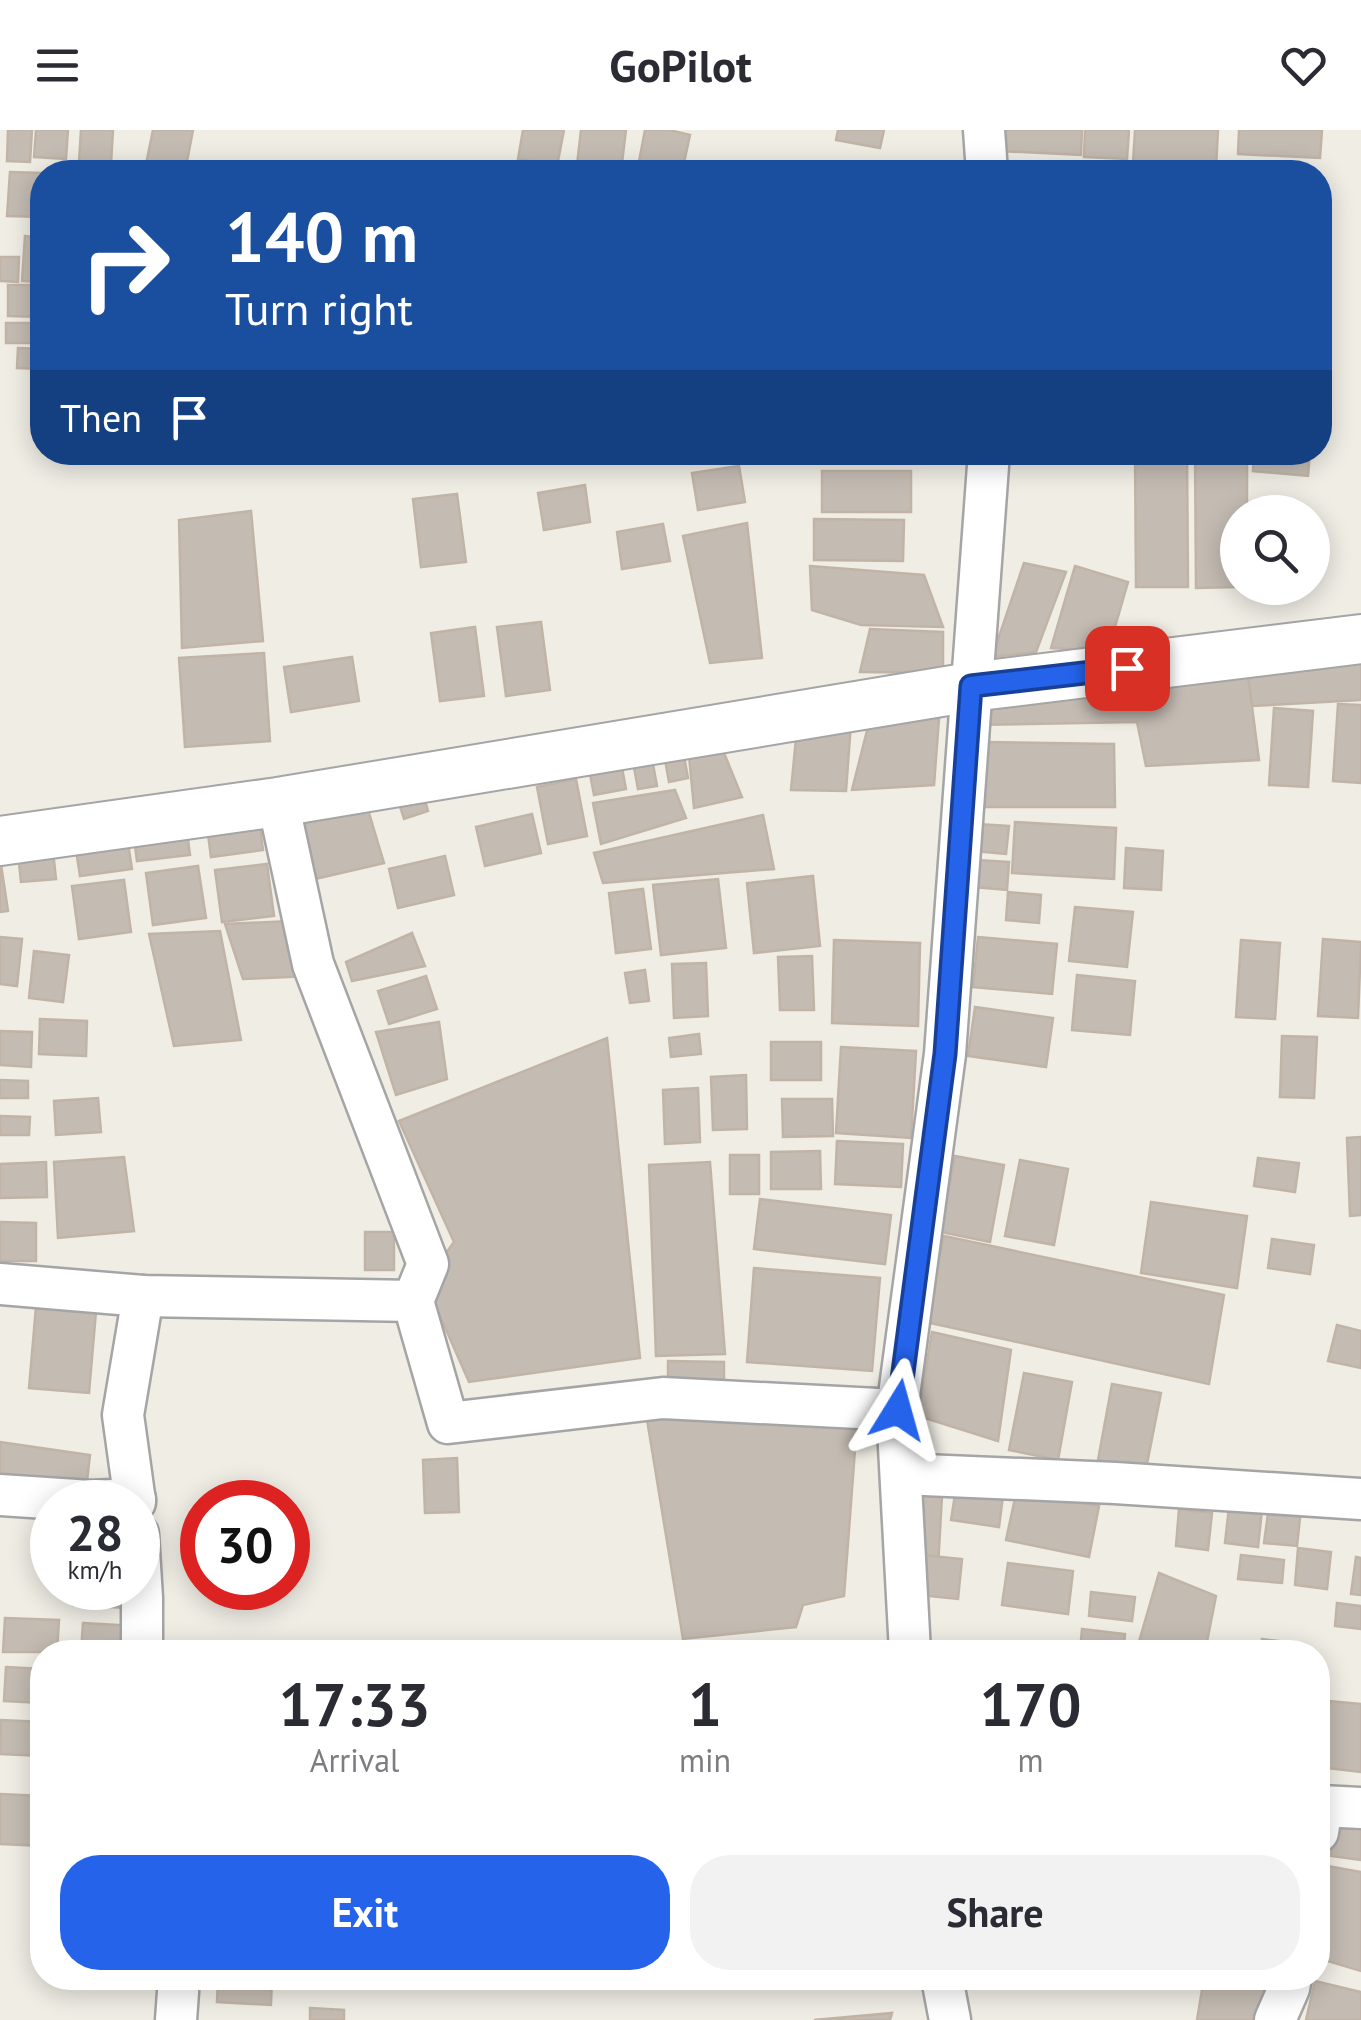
<!DOCTYPE html>
<style>
:root{--surface:#fff;--page:#f2f2f3;--text:#2b2b33;--muted:#7c7c81;--accent:#2563eb}
body{margin:0;font-family:"PT Sans",sans-serif;background:var(--page);color:var(--text);height:100vh;display:flex;flex-direction:column;font-size:38px;white-space:nowrap}
*{box-sizing:border-box;margin:0}
p{font-size:32px;color:var(--muted)}
.icon{flex:none;width:55px;height:55px;fill:none;stroke:currentColor;stroke-width:2;stroke-linecap:round;stroke-linejoin:round}
.map{position:relative;flex:1;overflow:hidden}
.side{position:absolute;left:30px;top:1510px;width:1300px;height:350px;display:flex;flex-direction:column;background:var(--surface);border-radius:40px;box-shadow:0 5px 25px #0003}
.side>*{flex:none}
.hud{position:absolute;left:30px;top:30px;width:1302px;height:305px;border-radius:40px;box-shadow:0 5px 25px #0003;background:#1a4fa0;color:#fff;overflow:hidden}
.fabs{position:absolute;left:1220px;top:365px;display:grid;gap:20px}
.fabs a{display:grid;place-items:center;width:110px;height:110px;border-radius:50%;background:var(--surface);box-shadow:0 5px 25px #0003;font-size:50px}
.speed{position:absolute;left:30px;top:1350px;display:flex;gap:20px;font-size:50px;font-weight:700;text-align:center}
.speed>*{display:grid;place-content:center;width:130px;height:130px;border-radius:50%;background:var(--surface);box-shadow:0 5px 25px #0003;line-height:1}
.speed small{font-size:25px;font-weight:400}
.speed .limit{border:15px solid #d22;background:#fff;color:#111}
.pin{position:absolute;display:grid;place-items:center;width:85px;height:85px;color:#fff;margin:-42px;border-radius:20px;box-shadow:0 5px 15px #0006}
.me{position:absolute;width:110px;margin:-55px;rotate:8deg;stroke-linejoin:round;filter:drop-shadow(0 0 8px #0008)}
.turn{display:flex;align-items:center;gap:35px;height:210px;padding:0 30px;font-size:45px}
.turn .icon{width:130px;height:130px;stroke-width:2.5}
.turn b{display:block;font-size:70px;line-height:85px}
.then{display:flex;align-items:center;height:95px;padding:0 30px;background:#0003;gap:20px;font-size:38px}
.eta{display:flex;justify-content:space-evenly;align-items:center;height:170px;text-align:center}
.eta b{font-size:60px;font-weight:800;line-height:70px}
.primary-button{display:flex;gap:20px;margin-top:auto;padding:20px 30px}
.primary-button a{flex:1;height:115px;border-radius:40px;background:var(--accent);color:#fff;font-size:40px;font-weight:800;line-height:115px;text-align:center}
.primary-button a+a{background:var(--page);color:var(--text)}
header{display:flex;justify-content:space-between;align-items:center;height:130px;padding:0 30px;background:var(--surface);font-size:45px;font-weight:800}
.map>svg:first-child{display:block}
.building{fill:#c4bcb3;stroke:#c1b4a6;stroke-width:2.5}
.lines{fill:none;stroke-linecap:round;stroke-linejoin:round}
.minor-casing{stroke:#a5a5a5;stroke-width:45}
.tertiary-casing{stroke:#a5a5a5;stroke-width:52}
.minor{stroke:#fff;stroke-width:40}
.tertiary{stroke:#fff;stroke-width:48}
.route-casing{stroke:#184099;stroke-width:25}
.route{stroke:#2563eb;stroke-width:18}
</style>
<header><svg class="icon" aria-label="menu" viewBox="0 0 24 24"><path d="M4 6h16M4 12h16M4 18h16"/></svg>GoPilot<svg class="icon" aria-label="heart" viewBox="0 0 24 24"><path d="M12 20l-8-8c-3-5 5-10 8-4 3-6 11-1 8 4z"/></svg></header>
<div class="map">
<svg width="1361" height="1890" viewBox="0 0 1361 1890">
<rect width="100%" height="100%" fill="#efede4"/>
<g class="building">
<path d="M 8,0 L 32,0 L 30,32 L 7,31 Z"/>
<path d="M 36,0 L 68,0 L 66,29 L 34,27 Z"/>
<path d="M 81,0 L 113,0 L 111,34 L 79,32 Z"/>
<path d="M 153,0 L 193,0 L 185,42 L 146,34 Z"/>
<path d="M 523,0 L 564,0 L 557,36 L 518,29 Z"/>
<path d="M 581,0 L 626,0 L 621,41 L 577,35 Z"/>
<path d="M 645,0 L 669,0 L 690,5 L 682,42 L 637,42 Z"/>
<path d="M 838,0 L 884,0 L 880,18 L 836,10 Z"/>
<path d="M 1000,0 L 1082,0 L 1081,25 L 999,21 Z"/>
<path d="M 1085,0 L 1129,0 L 1127,29 L 1084,27 Z"/>
<path d="M 1135,0 L 1218,0 L 1216,38 L 1133,34 Z"/>
<path d="M 1239,0 L 1322,0 L 1320,28 L 1238,24 Z"/>
<path d="M 324,32 L 372,36 L 371,42 L 323,42 Z"/>
<path d="M 10,42 L 42,43 L 42,87 L 7,86 Z"/>
<path d="M 25,106 L 42,108 L 42,152 L 22,151 Z"/>
<path d="M 0,127 L 19,127 L 18,152 L 0,151 Z"/>
<path d="M 8,155 L 42,155 L 42,187 L 8,186 Z"/>
<rect x="6" y="193" width="36" height="20"/>
<path d="M 18,218 L 42,219 L 42,239 L 17,238 Z"/>
<path d="M 1135,322 L 1187,322 L 1188,457 L 1136,457 Z"/>
<path d="M 1195,322 L 1247,322 L 1247,382 L 1238,382 L 1238,457 L 1196,458 Z"/>
<path d="M 1254,322 L 1310,322 L 1308,346 L 1253,341 Z"/>
<path d="M 739,336 L 745,372 L 698,380 L 692,343 Z"/>
<rect x="822" y="341" width="89" height="41"/>
<path d="M 585,355 L 590,392 L 544,400 L 538,363 Z"/>
<path d="M 457,364 L 466,432 L 421,437 L 413,369 Z"/>
<path d="M 251,381 L 263,511 L 182,518 L 179,390 Z"/>
<path d="M 814,389 L 904,390 L 903,431 L 814,430 Z"/>
<path d="M 747,393 L 762,528 L 710,533 L 683,406 Z"/>
<path d="M 663,394 L 670,431 L 622,439 L 617,402 Z"/>
<path d="M 1024,433 L 1066,442 L 1036,522 L 992,527 Z"/>
<path d="M 810,436 L 924,445 L 943,497 L 861,495 L 812,480 Z"/>
<path d="M 1075,436 L 1128,452 L 1108,521 L 1051,518 Z"/>
<path d="M 541,492 L 550,560 L 506,566 L 497,497 Z"/>
<path d="M 475,497 L 484,566 L 440,571 L 431,503 Z"/>
<path d="M 870,499 L 943,502 L 943,543 L 860,542 Z"/>
<path d="M 1361,520 L 1361,570 L 1252,576 L 1246,531 Z"/>
<path d="M 264,523 L 270,611 L 185,617 L 179,528 Z"/>
<path d="M 352,527 L 359,571 L 291,582 L 284,537 Z"/>
<path d="M 1246,531 L 1259,630 L 1146,636 L 1137,592 L 974,595 L 975,546 Z"/>
<path d="M 941,562 L 934,655 L 852,660 L 876,565 Z"/>
<path d="M 1338,574 L 1361,575 L 1361,653 L 1333,651 Z"/>
<path d="M 799,578 L 852,580 L 846,661 L 791,660 Z"/>
<path d="M 1274,578 L 1313,581 L 1308,657 L 1269,655 Z"/>
<path d="M 681,610 L 688,648 L 669,652 L 662,613 Z"/>
<path d="M 985,612 L 1114,614 L 1115,677 L 979,677 Z"/>
<path d="M 688,615 L 722,618 L 742,667 L 694,678 Z"/>
<path d="M 618,617 L 626,659 L 594,665 L 586,623 Z"/>
<path d="M 650,618 L 657,656 L 638,659 L 631,621 Z"/>
<path d="M 418,647 L 428,681 L 404,689 L 391,648 Z"/>
<path d="M 576,649 L 587,706 L 548,714 L 537,657 Z"/>
<path d="M 675,660 L 686,688 L 601,714 L 593,673 Z"/>
<path d="M 363,663 L 384,733 L 311,750 L 297,675 Z"/>
<path d="M 256,667 L 263,720 L 211,727 L 204,674 Z"/>
<path d="M 183,672 L 190,725 L 137,731 L 130,679 Z"/>
<path d="M 532,684 L 541,723 L 485,736 L 476,697 Z"/>
<path d="M 763,685 L 774,739 L 603,753 L 594,723 Z"/>
<path d="M 124,687 L 132,739 L 80,746 L 72,694 Z"/>
<path d="M 1015,692 L 1116,698 L 1114,749 L 1012,743 Z"/>
<path d="M 976,694 L 1009,696 L 1006,724 L 974,721 Z"/>
<path d="M 51,702 L 56,749 L 21,752 L 16,705 Z"/>
<path d="M 1126,718 L 1163,721 L 1161,760 L 1124,758 Z"/>
<path d="M 445,726 L 454,765 L 398,778 L 389,739 Z"/>
<path d="M 0,728 L 8,781 L 0,782 Z"/>
<path d="M 976,730 L 1009,732 L 1007,760 L 974,757 Z"/>
<path d="M 267,734 L 274,786 L 222,792 L 215,740 Z"/>
<path d="M 198,736 L 206,788 L 153,795 L 146,743 Z"/>
<path d="M 813,746 L 820,816 L 754,823 L 747,753 Z"/>
<path d="M 718,749 L 726,818 L 661,825 L 653,755 Z"/>
<path d="M 124,750 L 131,802 L 79,809 L 72,756 Z"/>
<path d="M 643,759 L 651,819 L 616,823 L 609,763 Z"/>
<path d="M 1008,762 L 1041,765 L 1039,793 L 1006,790 Z"/>
<path d="M 1075,777 L 1133,782 L 1127,837 L 1069,831 Z"/>
<path d="M 291,791 L 310,846 L 243,849 L 225,794 Z"/>
<path d="M 220,801 L 241,910 L 174,916 L 149,804 Z"/>
<path d="M 412,803 L 425,836 L 352,851 L 346,832 Z"/>
<path d="M 0,807 L 22,809 L 17,856 L 0,854 Z"/>
<path d="M 978,807 L 1057,814 L 1052,864 L 973,857 Z"/>
<path d="M 1323,809 L 1361,812 L 1358,888 L 1318,886 Z"/>
<path d="M 834,810 L 920,813 L 918,896 L 832,893 Z"/>
<path d="M 1241,810 L 1280,813 L 1275,889 L 1236,887 Z"/>
<path d="M 34,821 L 69,825 L 63,872 L 29,868 Z"/>
<path d="M 812,826 L 814,880 L 780,880 L 778,827 Z"/>
<path d="M 706,833 L 708,886 L 674,888 L 672,834 Z"/>
<path d="M 645,840 L 649,871 L 630,873 L 625,843 Z"/>
<path d="M 1077,845 L 1135,851 L 1130,905 L 1072,900 Z"/>
<path d="M 426,846 L 437,879 L 389,894 L 378,861 Z"/>
<path d="M 975,877 L 1053,888 L 1046,937 L 968,926 Z"/>
<path d="M 40,889 L 87,891 L 86,926 L 39,924 Z"/>
<path d="M 439,892 L 447,949 L 396,965 L 376,902 Z"/>
<path d="M 0,901 L 32,902 L 31,937 L 0,935 Z"/>
<path d="M 699,904 L 701,924 L 671,927 L 669,908 Z"/>
<path d="M 1282,906 L 1317,907 L 1314,968 L 1280,967 Z"/>
<path d="M 607,908 L 640,1228 L 469,1252 L 425,1152 L 454,1112 L 399,991 Z"/>
<rect x="771" y="912" width="50" height="38"/>
<path d="M 841,917 L 916,921 L 911,1008 L 836,1003 Z"/>
<path d="M 746,945 L 747,999 L 713,1000 L 711,947 Z"/>
<path d="M 0,950 L 28,951 L 28,968 L 0,968 Z"/>
<path d="M 698,958 L 700,1012 L 665,1014 L 663,960 Z"/>
<path d="M 98,968 L 101,1002 L 56,1005 L 54,971 Z"/>
<path d="M 782,969 L 832,969 L 833,1006 L 783,1007 Z"/>
<path d="M 0,986 L 30,987 L 29,1005 L 0,1005 Z"/>
<path d="M 1361,1007 L 1361,1085 L 1350,1086 L 1347,1008 Z"/>
<path d="M 837,1011 L 903,1014 L 901,1057 L 835,1054 Z"/>
<path d="M 820,1021 L 821,1059 L 771,1059 L 771,1022 Z"/>
<rect x="730" y="1025" width="29" height="39"/>
<path d="M 955,1026 L 1004,1035 L 990,1112 L 941,1102 Z"/>
<path d="M 124,1027 L 134,1101 L 58,1108 L 54,1032 Z"/>
<path d="M 1258,1028 L 1299,1033 L 1295,1062 L 1254,1056 Z"/>
<path d="M 1020,1030 L 1068,1039 L 1054,1115 L 1005,1106 Z"/>
<path d="M 46,1032 L 47,1067 L 0,1068 L 0,1034 Z"/>
<path d="M 710,1032 L 725,1224 L 656,1226 L 649,1035 Z"/>
<path d="M 760,1069 L 891,1085 L 885,1134 L 754,1119 Z"/>
<path d="M 1151,1072 L 1247,1086 L 1237,1158 L 1141,1143 Z"/>
<path d="M 0,1092 L 36,1093 L 36,1131 L 0,1131 Z"/>
<rect x="365" y="1102" width="29" height="38"/>
<path d="M 944,1106 L 1224,1165 L 1209,1254 L 926,1192 Z"/>
<path d="M 1272,1109 L 1314,1115 L 1310,1144 L 1268,1138 Z"/>
<path d="M 754,1138 L 880,1148 L 872,1241 L 747,1232 Z"/>
<path d="M 37,1165 L 97,1170 L 89,1263 L 29,1258 Z"/>
<path d="M 1337,1195 L 1361,1201 L 1361,1238 L 1328,1231 Z"/>
<path d="M 932,1202 L 1011,1220 L 998,1311 L 918,1286 Z"/>
<path d="M 668,1231 L 724,1232 L 724,1255 L 668,1254 Z"/>
<path d="M 1024,1243 L 1072,1252 L 1058,1330 L 1009,1320 Z"/>
<path d="M 1112,1254 L 1161,1263 L 1146,1339 L 1098,1330 Z"/>
<path d="M 642,1259 L 859,1267 L 844,1466 L 803,1475 L 796,1497 L 683,1509 Z"/>
<path d="M 0,1312 L 90,1325 L 85,1368 L 0,1356 Z"/>
<path d="M 457,1328 L 459,1382 L 425,1383 L 423,1330 Z"/>
<path d="M 917,1359 L 942,1366 L 938,1437 L 917,1431 Z"/>
<path d="M 956,1359 L 1003,1366 L 999,1397 L 951,1390 Z"/>
<path d="M 1017,1359 L 1099,1376 L 1089,1427 L 1006,1410 Z"/>
<path d="M 1269,1376 L 1301,1379 L 1297,1416 L 1264,1413 Z"/>
<path d="M 1229,1377 L 1262,1380 L 1258,1417 L 1225,1413 Z"/>
<path d="M 1179,1379 L 1212,1383 L 1208,1420 L 1176,1416 Z"/>
<path d="M 1298,1418 L 1331,1422 L 1327,1459 L 1295,1455 Z"/>
<path d="M 922,1425 L 962,1429 L 958,1469 L 918,1465 Z"/>
<path d="M 1241,1425 L 1284,1430 L 1282,1453 L 1238,1449 Z"/>
<path d="M 1356,1427 L 1361,1428 L 1361,1465 L 1351,1464 Z"/>
<path d="M 1008,1433 L 1073,1441 L 1068,1484 L 1002,1475 Z"/>
<path d="M 1159,1443 L 1216,1466 L 1205,1522 L 1136,1522 Z"/>
<path d="M 74,1458 L 128,1458 L 127,1478 L 73,1475 Z"/>
<path d="M 1091,1462 L 1135,1467 L 1132,1491 L 1089,1486 Z"/>
<path d="M 1337,1473 L 1361,1476 L 1361,1499 L 1335,1496 Z"/>
<path d="M 5,1488 L 59,1490 L 57,1522 L 3,1522 Z"/>
<path d="M 83,1493 L 136,1496 L 135,1522 L 81,1522 Z"/>
<path d="M 1082,1499 L 1125,1504 L 1123,1522 L 1080,1522 Z"/>
<path d="M 1262,1509 L 1305,1514 L 1305,1522 L 1261,1522 Z"/>
<path d="M 6,1537 L 42,1539 L 42,1573 L 4,1571 Z"/>
<path d="M 1318,1570 L 1361,1574 L 1361,1642 L 1318,1637 Z"/>
<path d="M 1,1590 L 42,1592 L 42,1626 L 0,1624 Z"/>
<path d="M 0,1664 L 42,1666 L 42,1716 L 0,1714 Z"/>
<path d="M 1336,1683 L 1361,1686 L 1361,1730 L 1331,1726 Z"/>
<path d="M 1322,1735 L 1361,1742 L 1361,1841 L 1318,1828 L 1318,1760 Z"/>
<path d="M 218,1848 L 272,1848 L 271,1875 L 217,1872 Z"/>
<path d="M 1204,1848 L 1275,1848 L 1259,1890 L 1197,1890 Z"/>
<path d="M 1315,1851 L 1361,1862 L 1361,1890 L 1306,1890 Z"/>
<path d="M 310,1878 L 344,1880 L 344,1890 L 310,1890 Z"/>
<path d="M 892,1883 L 890,1890 L 814,1890 Z"/>
</g>
<g class="lines">
<defs>
<g id="minor">
<path d="M 984,0 L 987,42"/>
<path d="M 278,672 L 313,834 L 428,1134 L 413,1171"/>
<path d="M 0,1154 L 143,1166 L 413,1171 L 448,1293 L 663,1268 L 897,1280"/>
<path d="M 901,1344 L 1115,1353 L 1361,1369"/>
<path d="M 0,1365 L 91,1371 L 135,1369"/>
<path d="M 135,1372 L 123,1285 L 143,1166"/>
<path d="M 138,1404 L 142,1468 L 142,1522"/>
<path d="M 910,1522 L 897,1280 L 945,924 L 989,322"/>
<path d="M 1318,1702 L 1322,1676 L 1361,1678"/>
<path d="M 942,1848 L 950,1890"/>
<path d="M 176,1890 L 179,1848"/>
<path d="M 1275,1890 L 1289,1858 L 1291,1848"/>
</g>
<path id="tertiary" d="M 0,711 L 278,672 L 971,557 L 1361,509"/>
</defs>
<use href="#minor" class="minor-casing"/>
<use href="#tertiary" class="tertiary-casing"/>
<use href="#minor" class="minor"/>
<use href="#tertiary" class="tertiary"/>
</g>
<g class="lines">
<defs>
<path id="route" d="M 898,1280 L 945,924 L 971,556 L 1127,538"/>
</defs>
<use href="#route" class="route-casing"/>
<use href="#route" class="route"/>
</g>
</svg>
<div class="fabs">
<a><svg class="icon" aria-label="search" viewBox="0 0 24 24"><circle cx="10" cy="10" r="6"/><path d="M15 15l6 6"/></svg></a>
</div>
<div class="speed"><div>28<small>km/h</small></div><div class="limit">30</div></div>
<div class="pin" style="left:1127px;top:538px;background:#d93025"><svg class="icon" aria-label="arrive" viewBox="0 0 24 24"><path d="M6 21V4h12l-3 4 3 4H6"/></svg></div>
<svg class="me" style="left:898px;top:1280px" viewBox="-20 -20 40 40"><path d="M0-17L14 15 0 8-14 15z" fill="#2563eb" stroke="#fff" stroke-width="4"/></svg>
<div class="hud">
<div class="turn"><svg class="icon" aria-label="right" viewBox="0 0 24 24"><path d="M7 20v-9h11M14 6l5 5-5 5"/></svg><div><b>140 m</b>Turn right</div></div>
<div class="then">Then<svg class="icon" aria-label="arrive" viewBox="0 0 24 24"><path d="M6 21V4h12l-3 4 3 4H6"/></svg></div>
</div>
<section class="side">
<div class="eta">
<div><b>17:33</b><p>Arrival</p></div>
<div><b>1</b><p>min</p></div>
<div><b>170</b><p>m</p></div>
</div>
<div class="primary-button"><a>Exit</a><a>Share</a></div>
</section>
</div>
